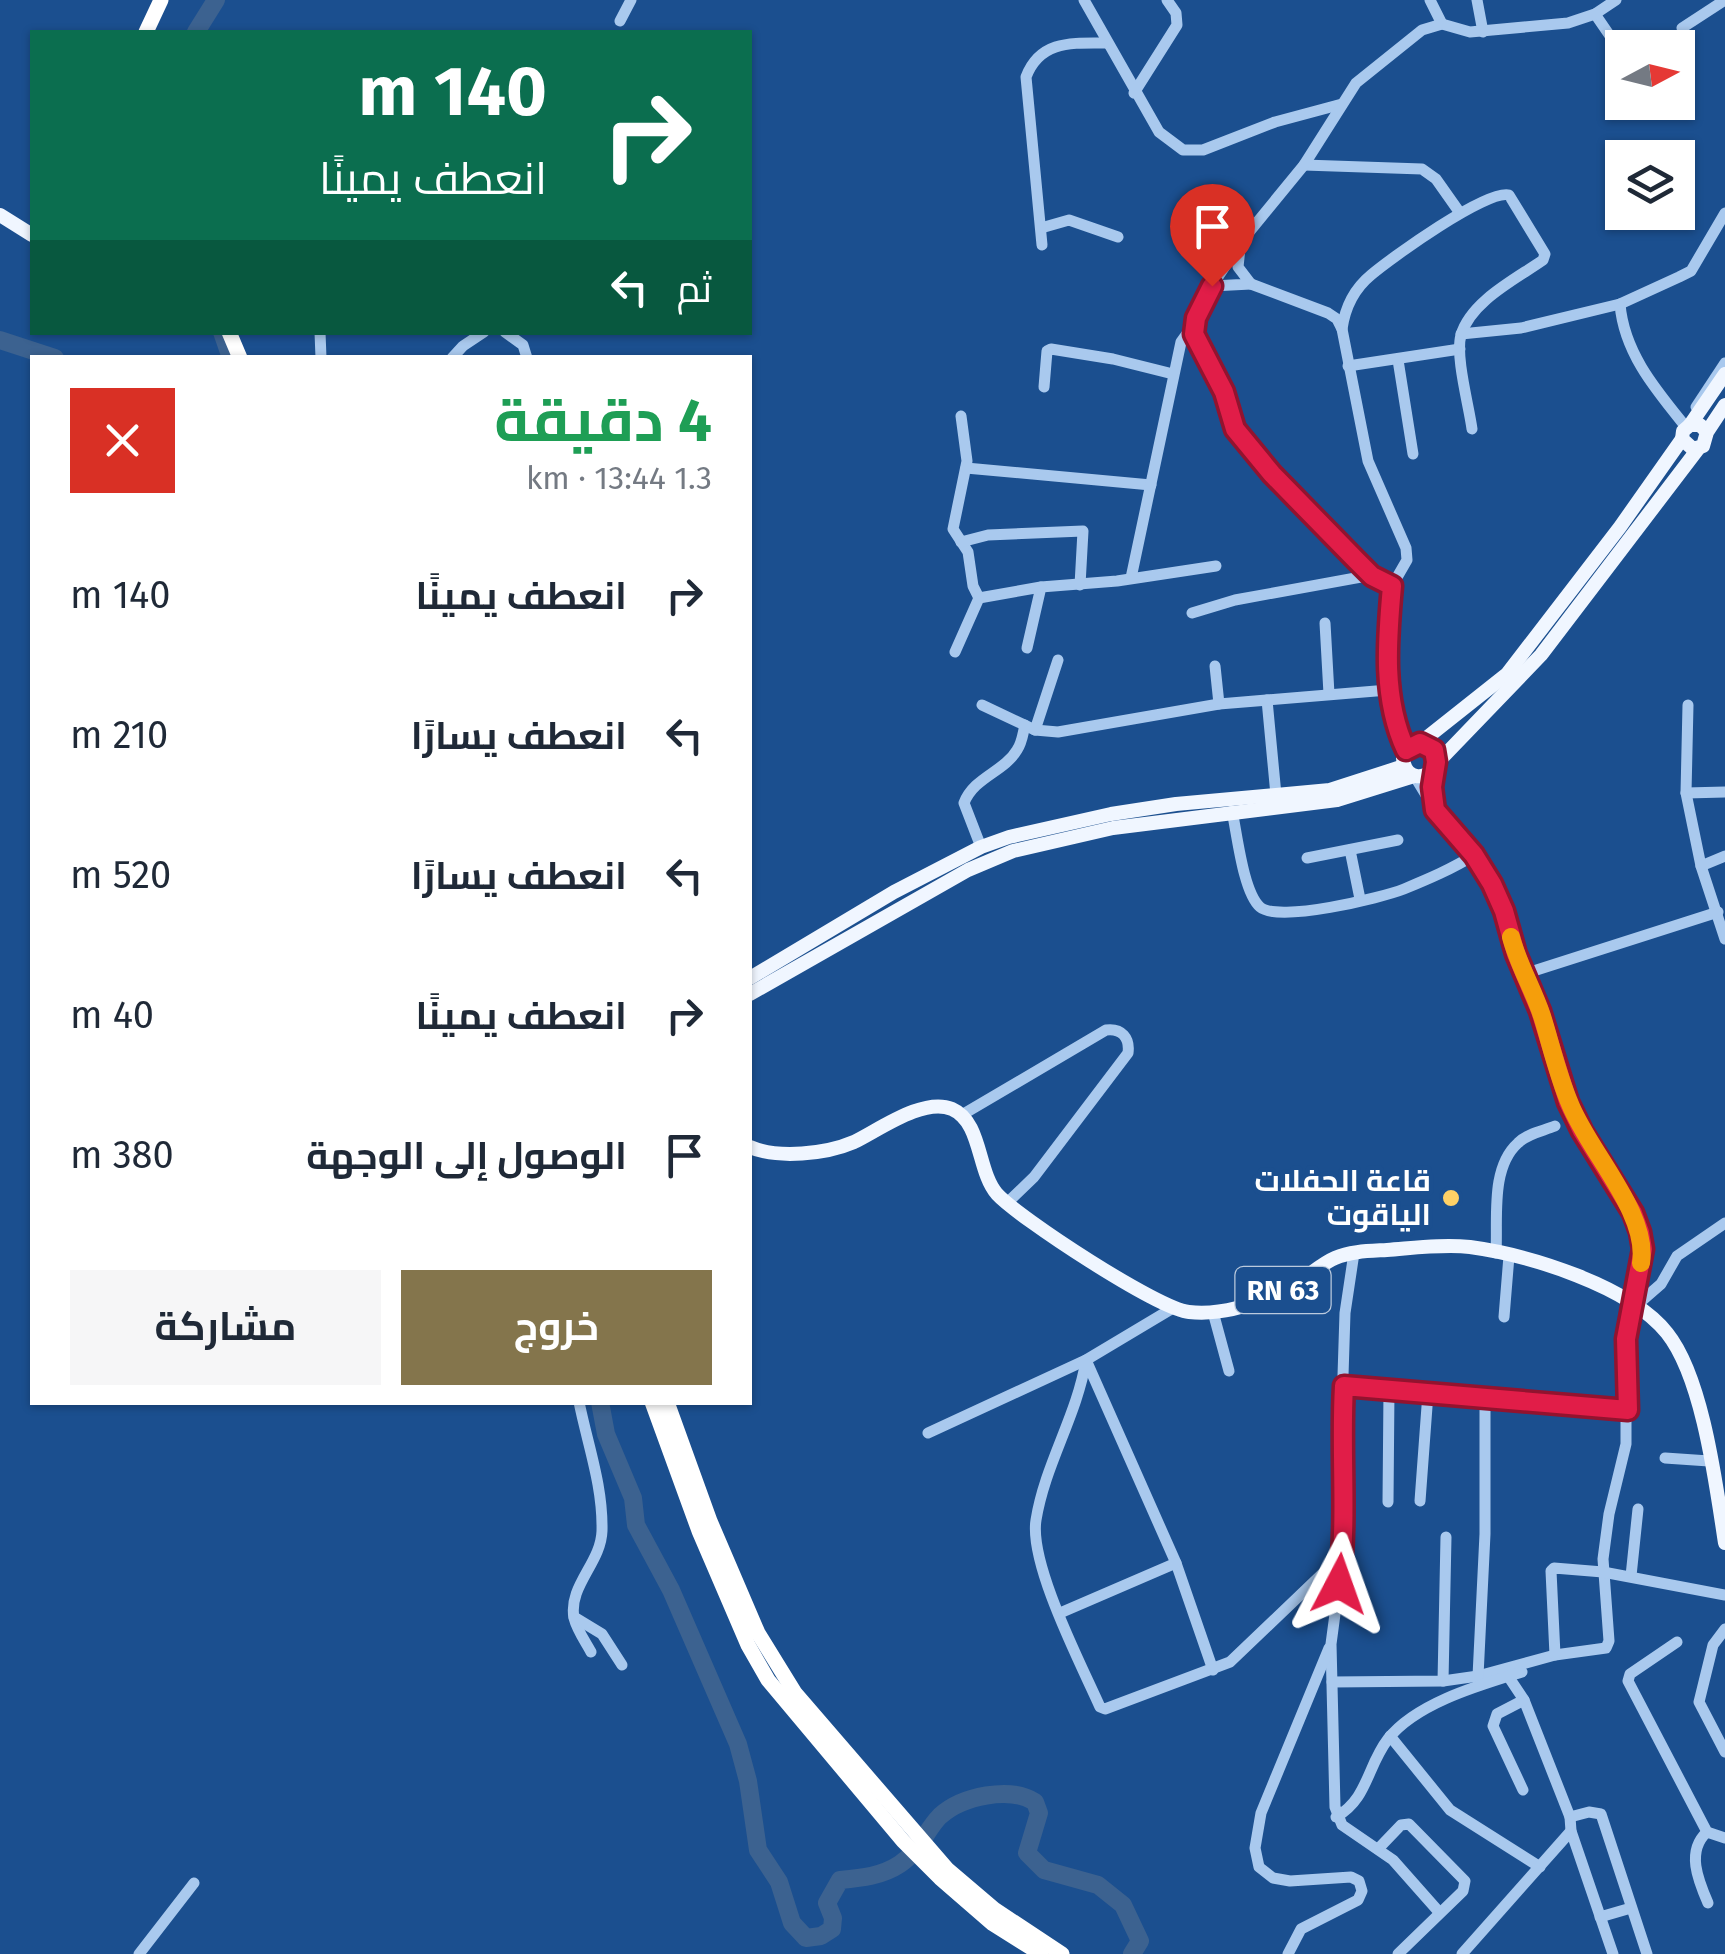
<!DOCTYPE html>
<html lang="ar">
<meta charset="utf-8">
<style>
:root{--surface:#fff;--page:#f6f6f7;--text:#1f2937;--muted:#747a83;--accent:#84754c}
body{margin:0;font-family:"Fira Sans",Cairo,sans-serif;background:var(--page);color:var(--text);direction:rtl;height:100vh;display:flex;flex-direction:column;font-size:38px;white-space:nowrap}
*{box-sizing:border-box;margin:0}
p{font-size:32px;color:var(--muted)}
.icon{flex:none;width:55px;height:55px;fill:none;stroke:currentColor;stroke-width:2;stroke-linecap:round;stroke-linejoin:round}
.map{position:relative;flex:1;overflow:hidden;direction:ltr}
.sheet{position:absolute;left:30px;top:355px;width:722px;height:1050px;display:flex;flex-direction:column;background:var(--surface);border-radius:0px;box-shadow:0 2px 8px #0004;direction:rtl}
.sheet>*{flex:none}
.banner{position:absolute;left:30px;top:30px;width:722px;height:305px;border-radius:0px;box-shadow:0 2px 8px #0004;direction:rtl;background:#0b6e4f;color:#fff;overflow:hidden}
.needle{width:65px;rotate:83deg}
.fabs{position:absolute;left:1605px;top:30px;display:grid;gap:20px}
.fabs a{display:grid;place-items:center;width:90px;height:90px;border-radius:0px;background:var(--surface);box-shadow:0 2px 8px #0004;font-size:50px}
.pin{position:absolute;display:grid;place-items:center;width:85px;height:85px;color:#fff;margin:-102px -42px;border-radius:50% 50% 50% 0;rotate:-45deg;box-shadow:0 0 10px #0007}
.pin .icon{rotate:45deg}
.me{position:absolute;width:110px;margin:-55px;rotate:4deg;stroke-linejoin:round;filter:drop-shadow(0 0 8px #0008)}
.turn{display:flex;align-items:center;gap:35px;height:210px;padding:0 40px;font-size:45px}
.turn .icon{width:130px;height:130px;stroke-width:2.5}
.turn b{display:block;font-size:70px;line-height:85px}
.then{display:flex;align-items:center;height:95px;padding:0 40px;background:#0003;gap:20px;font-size:38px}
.round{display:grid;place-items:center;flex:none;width:105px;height:105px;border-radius:0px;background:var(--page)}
.headline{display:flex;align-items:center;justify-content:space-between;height:170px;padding:0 40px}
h1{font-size:60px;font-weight:700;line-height:75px;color:#1e9e55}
.cta{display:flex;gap:20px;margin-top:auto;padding:20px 40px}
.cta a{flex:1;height:115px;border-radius:0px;background:var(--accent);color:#fff;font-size:40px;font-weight:700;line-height:115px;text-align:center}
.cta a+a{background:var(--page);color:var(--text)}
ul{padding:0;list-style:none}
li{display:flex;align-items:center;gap:30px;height:140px;padding:0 40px}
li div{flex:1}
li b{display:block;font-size:38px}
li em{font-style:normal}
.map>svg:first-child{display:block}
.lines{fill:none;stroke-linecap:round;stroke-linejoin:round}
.river{stroke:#3c6290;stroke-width:18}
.minor{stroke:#a9c9ee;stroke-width:11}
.major{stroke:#f0f6ff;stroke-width:14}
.highway{stroke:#fff;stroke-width:15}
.route-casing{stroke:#92132f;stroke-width:25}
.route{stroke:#e11d48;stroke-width:18}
.slow{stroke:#f59e0b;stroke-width:18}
.poi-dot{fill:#ffd166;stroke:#1b4f8f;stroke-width:4}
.labels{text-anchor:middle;stroke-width:9;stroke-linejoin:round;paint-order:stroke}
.shield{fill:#1b4f8f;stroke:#bbcadd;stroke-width:2.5}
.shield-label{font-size:28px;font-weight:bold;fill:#fff}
.poi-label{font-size:30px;font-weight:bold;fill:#fff;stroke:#1b4f8f;text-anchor:end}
</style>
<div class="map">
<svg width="1725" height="1954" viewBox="0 0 1725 1954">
<rect width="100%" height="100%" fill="#1b4f8f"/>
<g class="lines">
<g class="river">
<path d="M 196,32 L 216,0"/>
<path d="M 222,332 L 231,358"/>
<path d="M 0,340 L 55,358"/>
<path d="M 600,1402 L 606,1434 L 633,1498 L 636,1525 L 671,1590 L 738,1744 L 748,1781 L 758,1850 L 779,1882 L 792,1923 L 806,1938 L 821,1936 L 832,1929 L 833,1918 L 827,1903 L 840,1880 C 862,1878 882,1876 900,1864 C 921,1850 925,1831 940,1816 C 962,1796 1010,1786 1035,1802 L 1039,1813 L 1027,1853 L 1044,1870 L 1098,1885 L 1123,1905 L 1140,1941 L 1132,1954"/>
</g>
<g class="minor">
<path d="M 1084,0 L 1159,132 L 1183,150 L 1203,150 L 1275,122 L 1342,104"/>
<path d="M 1430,0 L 1442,24"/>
<path d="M 1477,0 L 1483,32"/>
<path d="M 1595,14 L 1621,52"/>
<path d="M 620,21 L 631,0"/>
<path d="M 1682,28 L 1725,0"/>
<path d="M 1134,93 L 1177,25 L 1176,13 L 1167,0"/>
<path d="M 1304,165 L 1422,169 L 1436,179 L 1460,213"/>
<path d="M 1041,228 L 1069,220 L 1118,237"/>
<path d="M 1042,245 L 1026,77 C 1040,40 1072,43 1106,43"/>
<path d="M 1251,284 L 1328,313 L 1337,319 L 1342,329 L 1368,461 L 1406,548 L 1407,560 L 1392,586"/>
<path d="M 1212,286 L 1251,284 L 1238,267 L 1240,248"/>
<path d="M 1620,304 C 1624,353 1656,390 1686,427"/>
<path d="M 1194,324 L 1194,334 L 1224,392 L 1235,429 L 1272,474 L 1356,560 L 1372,575 L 1392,586 C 1386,641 1382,699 1406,750"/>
<path d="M 1342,329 C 1345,308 1354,289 1371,275 C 1391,258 1487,189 1509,195 L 1545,254 L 1543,260 C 1516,279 1471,301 1461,335 C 1455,356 1469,406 1472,429"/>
<path d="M 320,332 L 321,358"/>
<path d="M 505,332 L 523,345 L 527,358"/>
<path d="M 1461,334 L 1521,328 L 1620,304 L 1679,277 L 1691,271 L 1725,213"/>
<path d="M 452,358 L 463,346 L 484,332"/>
<path d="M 1398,360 L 1413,454"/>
<path d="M 1348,366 L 1460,349"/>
<path d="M 1044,387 L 1047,351 L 1051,349 L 1113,359 L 1173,374"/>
<path d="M 1696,407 L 1725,363"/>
<path d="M 961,416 L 967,461 L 953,529 L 968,552 L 973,586 L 979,598"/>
<path d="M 966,468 L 1151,485"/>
<path d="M 961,542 L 988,535 L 1083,531 L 1080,585"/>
<path d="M 1131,578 L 1181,342 L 1194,324 L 1212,286 L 1241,242 L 1304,165 L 1356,83 L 1422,30 L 1442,24 L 1470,32 L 1568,23 L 1595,14 L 1616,0"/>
<path d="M 1192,613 L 1235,600 L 1372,575"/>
<path d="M 1325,623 L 1329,694"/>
<path d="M 1027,648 L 1041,587 L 1117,581 L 1216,566"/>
<path d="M 955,652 L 979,598 L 1041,587"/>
<path d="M 1215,666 L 1219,704"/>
<path d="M 1267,700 L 1276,795"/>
<path d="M 982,705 L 1035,730 L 1058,732 L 1219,704 L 1388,690"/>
<path d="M 1688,705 L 1686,793 L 1701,866 L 1725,939"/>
<path d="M 1035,730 L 1058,660"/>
<path d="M 1433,771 L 1434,806"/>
<path d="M 1415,777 L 1435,810 L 1474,855 L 1492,884 L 1504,911 L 1516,954 L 1540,1011 L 1568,1101 L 1582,1131 L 1633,1213 L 1640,1232 L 1643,1249 L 1626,1339 L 1626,1444 L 1609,1514 L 1603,1559 L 1609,1641 L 1606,1648 L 1555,1655 L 1478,1676 L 1443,1681"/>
<path d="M 1686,793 L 1725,792"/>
<path d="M 1232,811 C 1237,833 1243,892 1260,907 C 1278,923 1381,898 1404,889 C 1428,879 1452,869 1474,855"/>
<path d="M 981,847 L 964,803 C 974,777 1004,772 1017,750 C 1022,743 1023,733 1025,725"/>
<path d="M 1350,850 L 1360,899"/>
<path d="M 1307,858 L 1398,840"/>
<path d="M 1701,866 L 1725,856"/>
<path d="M 1524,974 L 1718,912"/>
<path d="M 960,1116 L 1106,1030 C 1122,1028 1130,1038 1128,1053 L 1034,1177 L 1007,1203"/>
<path d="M 1354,1253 L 1345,1313 L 1341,1438 L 1343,1554 L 1331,1644 L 1335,1807 L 1342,1825 L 1393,1860 L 1439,1912"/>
<path d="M 1496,1253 C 1498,1219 1490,1168 1518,1143 C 1528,1133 1543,1131 1555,1126"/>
<path d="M 1638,1304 L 1661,1284 L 1677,1256 L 1725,1223"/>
<path d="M 1173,1308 L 1086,1360 C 1077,1416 1045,1464 1036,1520 C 1029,1564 1081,1664 1100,1707 L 1105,1709 L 1230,1662 L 1343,1554"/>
<path d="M 1213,1312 L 1229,1371"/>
<path d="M 1504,1317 L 1509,1256"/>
<path d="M 1344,1387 L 1628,1410"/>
<path d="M 579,1402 C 588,1446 603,1486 602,1531 C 601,1563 568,1586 574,1618 C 577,1630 585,1641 591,1652"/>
<path d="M 928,1433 L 1086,1360 L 1176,1563 L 1213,1670"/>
<path d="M 1665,1458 L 1709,1461"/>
<path d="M 1420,1501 L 1428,1393"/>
<path d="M 1388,1502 L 1389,1390"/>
<path d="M 1631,1576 L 1638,1509"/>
<path d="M 1060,1613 L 1176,1563"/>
<path d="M 574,1617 L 602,1634 L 622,1665"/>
<path d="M 1725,1629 L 1713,1645 L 1699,1702 L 1725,1752"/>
<path d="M 1677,1642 L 1630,1674 L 1628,1681 L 1707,1832 L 1725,1838"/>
<path d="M 1555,1655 L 1551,1571 L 1554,1568 L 1603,1572 L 1725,1595"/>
<path d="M 1478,1676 L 1485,1534 L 1485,1398"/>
<path d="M 1508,1676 L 1524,1700 L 1570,1817 L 1571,1831 L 1613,1954"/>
<path d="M 1332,1682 L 1443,1681 L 1446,1537"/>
<path d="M 1390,1736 L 1450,1810 L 1540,1867"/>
<path d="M 1523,1790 L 1493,1726 L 1497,1714 L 1524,1700"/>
<path d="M 1336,1817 C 1368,1799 1367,1766 1388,1739 C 1416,1703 1480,1685 1522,1672"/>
<path d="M 1570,1817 L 1589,1812 L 1601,1814 L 1647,1954"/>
<path d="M 1707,1832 C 1686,1851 1698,1880 1708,1903"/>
<path d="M 1378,1849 L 1401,1825 L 1409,1824 L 1465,1881 L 1463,1891 L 1398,1954"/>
<path d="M 1600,1917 L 1631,1908"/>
<path d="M 139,1954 L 194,1883"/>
<path d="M 1288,1954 L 1301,1929 L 1358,1900 L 1362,1891 L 1359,1881 L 1351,1877 L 1290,1881 L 1273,1878 L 1259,1867 L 1255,1848 L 1261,1813 L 1329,1648"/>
<path d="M 1462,1954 L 1571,1831"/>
</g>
<g class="major">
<path d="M 0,215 L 32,235"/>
<path d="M 1690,425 L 1725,374"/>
<path d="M 1707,432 L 1700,425 L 1690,425 L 1683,431 L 1682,439 L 1693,449 L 1703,446 L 1707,432 L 1725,405"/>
<path d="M 1420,743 L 1507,674 L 1620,527 L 1682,439"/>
<path d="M 1437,763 L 1434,751 L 1420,743 L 1412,745 L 1403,758 C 1405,781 1428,782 1437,763 L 1541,655 L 1698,449"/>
<path d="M 750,978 L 894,892 L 981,847 L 1009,837 L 1111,814 L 1176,804 L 1330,790 L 1404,766"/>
<path d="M 750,994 L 968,870 L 1013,851 L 1113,828 L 1337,800 L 1414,776"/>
<path d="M 750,1147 C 778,1159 826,1154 854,1142 C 879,1130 923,1097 952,1109 C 982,1122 977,1171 997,1194 C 1019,1218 1158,1309 1189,1312 C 1226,1316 1265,1301 1297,1283 C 1310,1275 1321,1264 1335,1258 C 1351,1251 1370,1251 1387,1250 C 1414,1248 1443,1244 1470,1247 C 1529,1255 1630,1286 1667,1333 C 1703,1378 1716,1485 1725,1543"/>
</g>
<g class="highway">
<path d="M 146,32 L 161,0"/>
<path d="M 229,332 L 240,358"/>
<path d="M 652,1402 L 699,1531 L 748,1645 L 768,1680 L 903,1841 L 940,1878 L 993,1924 L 1041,1954"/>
<path d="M 667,1402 L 710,1521 L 758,1633 L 795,1693 L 947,1869 L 994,1909 L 1062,1954"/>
</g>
</g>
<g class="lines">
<defs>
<path id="route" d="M 1212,286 L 1196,318 L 1194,334 L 1224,392 L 1235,429 L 1272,474 L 1356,560 L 1372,576 L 1392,586 C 1387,641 1382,699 1406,750 L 1420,743 L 1434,750 L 1436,762 L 1432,787 L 1435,810 L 1474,855 L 1492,884 L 1504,911 L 1516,954 L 1540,1011 L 1568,1102 L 1582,1131 L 1633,1213 L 1640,1232 L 1643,1249 L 1626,1339 L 1628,1410 L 1344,1386 C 1340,1452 1348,1519 1339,1584"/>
</defs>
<use href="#route" class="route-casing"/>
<use href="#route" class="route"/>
<path class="slow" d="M 1511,937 C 1518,964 1533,989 1542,1016 C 1551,1045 1558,1076 1570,1104 C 1589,1152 1649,1213 1641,1263"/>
</g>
<circle class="poi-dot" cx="1451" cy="1198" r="10"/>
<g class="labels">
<rect class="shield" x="1235.5" y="1267" width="95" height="46" rx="8"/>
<g class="shield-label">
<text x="1283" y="1300">RN 63</text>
</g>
<g class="poi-label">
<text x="1431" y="1191">قاعة الحفلات<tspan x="1431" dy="34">الياقوت</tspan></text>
</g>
</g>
</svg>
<div class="fabs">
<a><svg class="needle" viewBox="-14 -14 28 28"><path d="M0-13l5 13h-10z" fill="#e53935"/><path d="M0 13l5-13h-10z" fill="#747a83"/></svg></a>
<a><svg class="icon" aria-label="layers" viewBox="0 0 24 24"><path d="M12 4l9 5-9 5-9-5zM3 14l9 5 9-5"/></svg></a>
</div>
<div class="pin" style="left:1212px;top:286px;background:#d93025"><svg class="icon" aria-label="arrive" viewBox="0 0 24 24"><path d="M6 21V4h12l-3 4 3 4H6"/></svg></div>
<svg class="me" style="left:1339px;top:1584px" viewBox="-20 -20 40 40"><path d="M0-17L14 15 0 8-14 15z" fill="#e11d48" stroke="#fff" stroke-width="4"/></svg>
<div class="banner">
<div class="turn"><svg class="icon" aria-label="right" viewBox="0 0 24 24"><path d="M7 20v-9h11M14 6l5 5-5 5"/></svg><div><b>140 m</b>انعطف يمينًا</div></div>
<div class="then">ثم<svg class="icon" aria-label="left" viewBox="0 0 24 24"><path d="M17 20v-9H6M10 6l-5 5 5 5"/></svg></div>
</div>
<section class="sheet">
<div class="headline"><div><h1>4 دقيقة</h1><p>1.3 km · 13:44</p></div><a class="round" style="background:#d93025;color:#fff"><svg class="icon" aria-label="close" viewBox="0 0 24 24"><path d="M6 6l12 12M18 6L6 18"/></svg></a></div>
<ul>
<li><svg class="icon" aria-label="right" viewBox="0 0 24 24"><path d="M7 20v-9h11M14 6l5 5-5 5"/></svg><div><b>انعطف يمينًا</b></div><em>140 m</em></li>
<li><svg class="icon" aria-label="left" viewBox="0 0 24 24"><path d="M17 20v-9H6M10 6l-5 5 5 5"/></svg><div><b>انعطف يسارًا</b></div><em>210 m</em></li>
<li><svg class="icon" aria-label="left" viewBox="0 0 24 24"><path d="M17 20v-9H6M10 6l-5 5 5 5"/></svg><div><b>انعطف يسارًا</b></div><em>520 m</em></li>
<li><svg class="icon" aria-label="right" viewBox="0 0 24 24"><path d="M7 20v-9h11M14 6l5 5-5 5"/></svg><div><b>انعطف يمينًا</b></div><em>40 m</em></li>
<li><svg class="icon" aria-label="arrive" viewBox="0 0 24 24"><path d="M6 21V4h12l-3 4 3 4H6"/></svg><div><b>الوصول إلى الوجهة</b></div><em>380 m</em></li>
</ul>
<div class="cta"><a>خروج</a><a>مشاركة</a></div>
</section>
</div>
